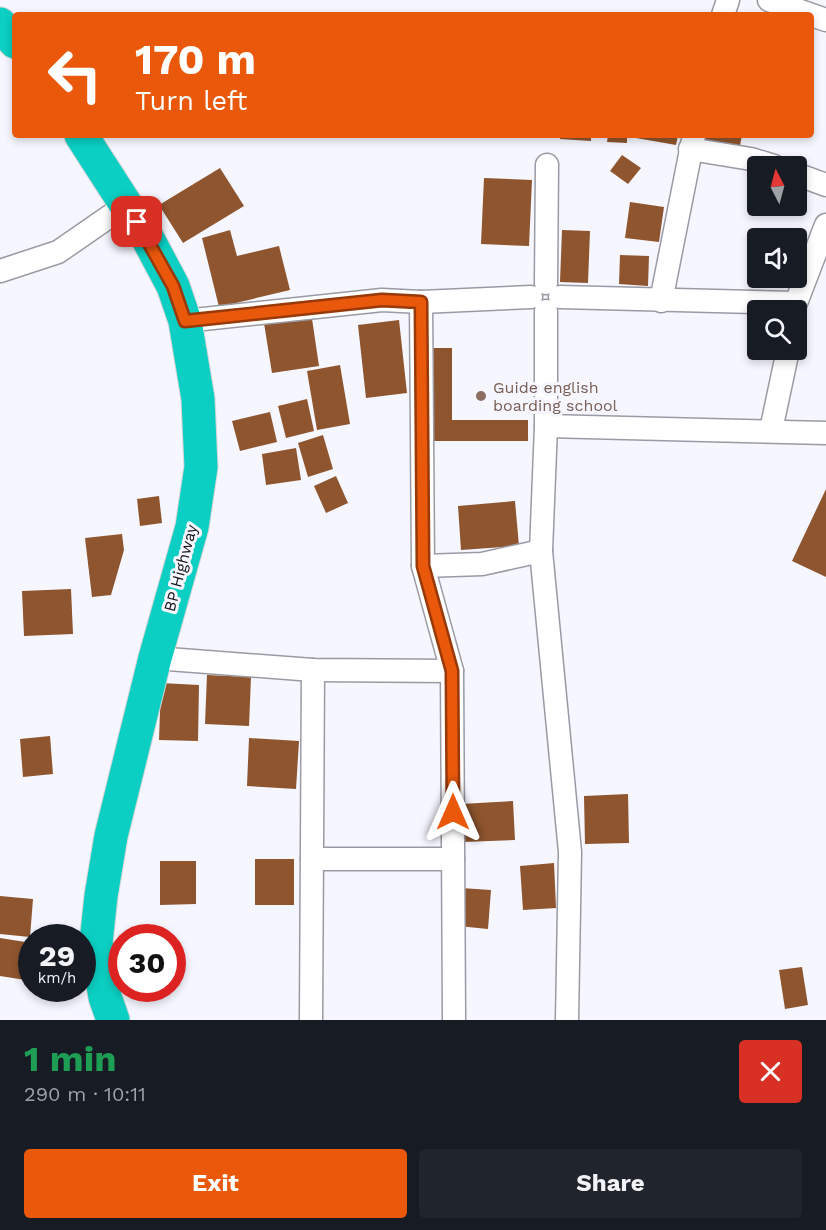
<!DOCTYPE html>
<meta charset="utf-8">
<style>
:root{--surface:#171b24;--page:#20242c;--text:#f1f3f6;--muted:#9ea1a6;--accent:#ea580c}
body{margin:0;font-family:"Work Sans",sans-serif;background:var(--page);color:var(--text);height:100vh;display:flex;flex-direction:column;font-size:22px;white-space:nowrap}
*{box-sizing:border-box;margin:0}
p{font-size:20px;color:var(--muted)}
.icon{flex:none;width:33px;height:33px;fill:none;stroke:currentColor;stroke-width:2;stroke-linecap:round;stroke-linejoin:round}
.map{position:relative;height:1020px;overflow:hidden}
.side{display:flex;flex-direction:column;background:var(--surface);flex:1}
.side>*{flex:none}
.top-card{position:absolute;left:12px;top:12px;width:802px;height:126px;border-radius:6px;box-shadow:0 3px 9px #0003;background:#ea580c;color:#fff;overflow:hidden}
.needle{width:39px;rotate:354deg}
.buttons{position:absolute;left:747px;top:156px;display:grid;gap:12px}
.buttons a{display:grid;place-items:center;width:60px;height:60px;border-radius:6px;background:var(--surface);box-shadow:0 3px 9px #0003;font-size:30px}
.speed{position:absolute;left:18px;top:924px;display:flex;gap:12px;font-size:30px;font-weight:700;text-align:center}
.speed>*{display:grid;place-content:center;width:78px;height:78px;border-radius:50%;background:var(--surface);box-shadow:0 3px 9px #0003;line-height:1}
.speed small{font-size:15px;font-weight:400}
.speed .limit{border:9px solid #d22;background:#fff;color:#111}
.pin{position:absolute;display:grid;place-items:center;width:51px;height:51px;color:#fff;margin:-26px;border-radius:12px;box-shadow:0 3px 9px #0006}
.me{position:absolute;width:66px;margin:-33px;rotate:0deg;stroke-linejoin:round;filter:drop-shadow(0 0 4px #0008)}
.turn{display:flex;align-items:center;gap:21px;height:126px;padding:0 24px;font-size:27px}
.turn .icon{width:78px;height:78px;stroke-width:2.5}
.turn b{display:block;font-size:42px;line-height:51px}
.round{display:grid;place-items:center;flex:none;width:63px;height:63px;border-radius:6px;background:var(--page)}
.summary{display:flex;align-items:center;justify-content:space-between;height:102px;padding:0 24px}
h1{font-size:36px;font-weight:700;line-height:45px;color:#1e9e55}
.primary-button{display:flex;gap:12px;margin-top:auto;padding:12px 24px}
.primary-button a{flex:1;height:69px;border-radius:6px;background:var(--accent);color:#fff;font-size:24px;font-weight:700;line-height:69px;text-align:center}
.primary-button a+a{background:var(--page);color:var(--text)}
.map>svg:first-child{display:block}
.building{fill:#8e552e}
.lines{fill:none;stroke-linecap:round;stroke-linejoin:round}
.street-casing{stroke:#9a9aa4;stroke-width:25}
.highway-casing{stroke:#d5d5d6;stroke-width:35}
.street{stroke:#fff;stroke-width:22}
.highway{stroke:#0bcfc2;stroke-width:33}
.route-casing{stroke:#983908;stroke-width:15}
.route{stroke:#ea580c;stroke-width:10}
.education-dot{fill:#8d6e63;stroke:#f6f6ff;stroke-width:2}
.labels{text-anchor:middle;stroke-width:6;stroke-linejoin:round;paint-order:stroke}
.education-label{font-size:16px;fill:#785e54;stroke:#f6f6ff;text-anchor:start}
.street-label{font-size:16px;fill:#16161a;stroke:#f6f6ff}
</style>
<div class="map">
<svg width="826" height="1020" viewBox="0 0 826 1020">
<rect width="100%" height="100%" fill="#f6f6ff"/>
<g class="building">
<path d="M 560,135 L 591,135 L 591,141 L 560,139 Z"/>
<path d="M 608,135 L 627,135 L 627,143 L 607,142 Z"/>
<path d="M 636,135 L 678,135 L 676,145 L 636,138 Z"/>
<path d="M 705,135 L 742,135 L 739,151 L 703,144 Z"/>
<path d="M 622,155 L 641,168 L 628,184 L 610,171 Z"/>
<path d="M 220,168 L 244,206 L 183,243 L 159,205 Z"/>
<path d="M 484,178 L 532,180 L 529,246 L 481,244 Z"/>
<path d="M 630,202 L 664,207 L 659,242 L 625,238 Z"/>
<path d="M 230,230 L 237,256 L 279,246 L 290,290 L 219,307 L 202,238 Z"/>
<path d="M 562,230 L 590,231 L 588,283 L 560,282 Z"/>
<path d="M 620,255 L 649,256 L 648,286 L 619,284 Z"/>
<path d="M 311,312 L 319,366 L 272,373 L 263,317 Z"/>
<path d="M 399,320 L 407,393 L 366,398 L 358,325 Z"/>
<path d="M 433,348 L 452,348 L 452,420 L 528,420 L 528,441 L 434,441 Z"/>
<path d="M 340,365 L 350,424 L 317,430 L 307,371 Z"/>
<path d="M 307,399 L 314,431 L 286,438 L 278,406 Z"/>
<path d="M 270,412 L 277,442 L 240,451 L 232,421 Z"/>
<path d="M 323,435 L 333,469 L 308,477 L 298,443 Z"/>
<path d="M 296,448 L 301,480 L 266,485 L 262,454 Z"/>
<path d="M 336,476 L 348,503 L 326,513 L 314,486 Z"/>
<path d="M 826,489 L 826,577 L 792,561 Z"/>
<path d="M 159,496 L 162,523 L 140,526 L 137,499 Z"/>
<path d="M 515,501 L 519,546 L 461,550 L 458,506 Z"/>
<path d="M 122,534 L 124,550 L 111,595 L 92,597 L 85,538 Z"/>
<path d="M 71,589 L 73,634 L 24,636 L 22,591 Z"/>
<path d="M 207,675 L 251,677 L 249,726 L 205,724 Z"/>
<path d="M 161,683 L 199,685 L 198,741 L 159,740 Z"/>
<path d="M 50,736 L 53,774 L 23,777 L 20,739 Z"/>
<path d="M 249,738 L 299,741 L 296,789 L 247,786 Z"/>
<path d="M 628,794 L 629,843 L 585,844 L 584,796 Z"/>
<path d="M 513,801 L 515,840 L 463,842 L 461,804 Z"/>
<rect x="255" y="859" width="39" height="46"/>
<path d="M 160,861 L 196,861 L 196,904 L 160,905 Z"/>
<path d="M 554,863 L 556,908 L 523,910 L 520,866 Z"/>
<path d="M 461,888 L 491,890 L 488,929 L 458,926 Z"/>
<path d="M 0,896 L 33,899 L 30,937 L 0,934 Z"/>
<path d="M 0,938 L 32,943 L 32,981 L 0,976 Z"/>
<path d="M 802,967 L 808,1005 L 785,1009 L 779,970 Z"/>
</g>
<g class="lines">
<defs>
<g id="street">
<path d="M 769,0 L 826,20"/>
<path d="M 723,15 L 728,0"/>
<path d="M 690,149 L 751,159 L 774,166"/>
<path d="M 796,174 L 826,185"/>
<path d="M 0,271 L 58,252 L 126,205"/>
<path d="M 546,283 L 547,165"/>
<path d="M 560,297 L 796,303 L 826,225"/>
<path d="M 661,301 L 694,135"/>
<path d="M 421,302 L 423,566 L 452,671 L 454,1020"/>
<path d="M 546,311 L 546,426 L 541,551 L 570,852 L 567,1020"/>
<path d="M 185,321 L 382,300 L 421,302 L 531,297"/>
<path d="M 546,426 L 826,433"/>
<path d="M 771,430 L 788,350"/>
<path d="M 423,566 L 482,564 L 541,551"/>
<path d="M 155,658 L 313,670 L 452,671"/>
<path d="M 312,859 L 453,859"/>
<path d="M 311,1020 L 313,670"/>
</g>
<g id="highway">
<path d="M 0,24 L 15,42"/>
<path d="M 81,135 L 148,239 L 173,286 L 185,321 L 198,399 L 201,467 L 192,527 L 155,658 L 111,836 L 101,896 L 96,942 L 105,997 L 113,1020"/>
</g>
</defs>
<use href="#street" class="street-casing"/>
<use href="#highway" class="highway-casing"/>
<use href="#street" class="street"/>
<use href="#highway" class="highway"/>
</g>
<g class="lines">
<defs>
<path id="route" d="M 137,222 L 173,286 L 185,321 L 382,300 L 421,302 L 423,566 L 452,671 L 453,812"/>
</defs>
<use href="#route" class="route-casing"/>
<use href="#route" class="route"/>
</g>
<circle class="education-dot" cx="481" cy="396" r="6"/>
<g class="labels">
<g class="education-label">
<text x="493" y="393">Guide english<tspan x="493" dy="18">boarding school</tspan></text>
</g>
<g class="street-label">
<text transform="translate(180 568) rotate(-75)" y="6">BP Highway</text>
</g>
</g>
</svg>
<div class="buttons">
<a><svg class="needle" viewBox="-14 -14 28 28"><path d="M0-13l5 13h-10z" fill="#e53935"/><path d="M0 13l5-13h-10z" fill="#9ea1a6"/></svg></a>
<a><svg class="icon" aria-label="sound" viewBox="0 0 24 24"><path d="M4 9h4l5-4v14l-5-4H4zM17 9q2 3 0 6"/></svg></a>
<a><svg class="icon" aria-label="search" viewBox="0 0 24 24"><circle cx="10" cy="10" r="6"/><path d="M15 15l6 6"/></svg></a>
</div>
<div class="speed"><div>29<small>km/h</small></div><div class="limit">30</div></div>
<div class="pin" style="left:137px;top:222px;background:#d93025"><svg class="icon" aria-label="arrive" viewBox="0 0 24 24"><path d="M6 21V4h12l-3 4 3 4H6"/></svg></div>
<svg class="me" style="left:453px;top:812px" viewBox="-20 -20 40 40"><path d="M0-17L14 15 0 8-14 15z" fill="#ea580c" stroke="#fff" stroke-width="4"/></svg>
<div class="top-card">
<div class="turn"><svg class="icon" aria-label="left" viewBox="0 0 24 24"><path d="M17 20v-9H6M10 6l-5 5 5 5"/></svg><div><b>170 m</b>Turn left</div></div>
</div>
</div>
<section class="side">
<div class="summary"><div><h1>1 min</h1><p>290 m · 10:11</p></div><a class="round" style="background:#d93025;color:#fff"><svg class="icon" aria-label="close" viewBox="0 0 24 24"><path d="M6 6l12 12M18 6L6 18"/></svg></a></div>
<div class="primary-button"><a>Exit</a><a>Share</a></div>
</section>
